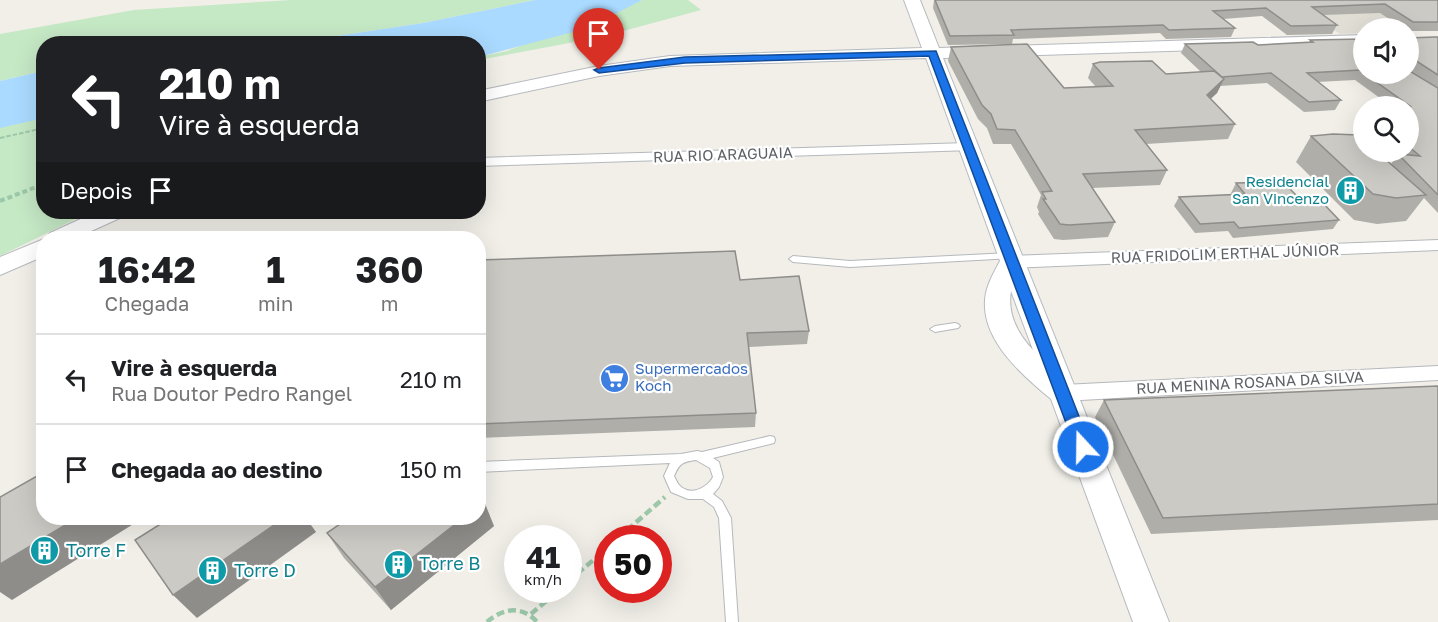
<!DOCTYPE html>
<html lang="pt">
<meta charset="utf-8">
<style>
:root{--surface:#fff;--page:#f2f2f2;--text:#202124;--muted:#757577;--line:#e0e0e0}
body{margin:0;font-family:"Golos Text",sans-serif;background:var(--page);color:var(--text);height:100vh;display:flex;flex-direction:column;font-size:22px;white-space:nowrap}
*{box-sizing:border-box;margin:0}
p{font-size:20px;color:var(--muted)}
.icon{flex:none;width:33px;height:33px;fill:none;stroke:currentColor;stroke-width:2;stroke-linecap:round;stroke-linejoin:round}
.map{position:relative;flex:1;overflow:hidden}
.drawer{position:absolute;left:36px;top:231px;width:450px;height:294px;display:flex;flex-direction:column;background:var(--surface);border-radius:24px;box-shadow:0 6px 24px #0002}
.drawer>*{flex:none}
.banner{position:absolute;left:36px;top:36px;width:450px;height:183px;border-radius:24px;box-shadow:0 6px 24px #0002;background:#202124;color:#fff;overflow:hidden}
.controls{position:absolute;left:1353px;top:18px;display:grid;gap:12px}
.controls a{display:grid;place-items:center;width:66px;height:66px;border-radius:50%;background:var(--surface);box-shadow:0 6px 24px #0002;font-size:30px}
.speed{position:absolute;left:504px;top:525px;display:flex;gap:12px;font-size:30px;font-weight:700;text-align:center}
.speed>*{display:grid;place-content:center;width:78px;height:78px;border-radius:50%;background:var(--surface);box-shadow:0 6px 24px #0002;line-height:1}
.speed small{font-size:15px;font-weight:400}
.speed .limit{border:9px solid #d22;background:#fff;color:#111}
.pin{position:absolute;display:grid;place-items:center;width:51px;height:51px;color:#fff;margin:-62px -26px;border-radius:50% 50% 50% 0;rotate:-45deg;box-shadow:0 0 6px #0007}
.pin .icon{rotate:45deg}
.me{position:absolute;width:66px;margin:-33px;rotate:339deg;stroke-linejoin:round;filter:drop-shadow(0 0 4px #0008)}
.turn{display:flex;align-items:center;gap:21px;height:126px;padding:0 24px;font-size:27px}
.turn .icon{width:78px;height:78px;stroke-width:2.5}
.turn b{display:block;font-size:42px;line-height:51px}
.then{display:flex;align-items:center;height:57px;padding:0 24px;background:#0003;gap:12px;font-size:22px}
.eta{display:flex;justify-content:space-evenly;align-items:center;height:102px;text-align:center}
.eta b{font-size:36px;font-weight:700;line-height:42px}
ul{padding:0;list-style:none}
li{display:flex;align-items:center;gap:18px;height:90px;padding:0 24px;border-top:2px solid var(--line)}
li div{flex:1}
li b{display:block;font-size:22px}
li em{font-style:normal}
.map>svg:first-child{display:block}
.education{fill:#e1ded6}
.green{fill:#c5e8c5}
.water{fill:#aadaff}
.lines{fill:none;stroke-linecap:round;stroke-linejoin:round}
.canal{fill:#aadaff;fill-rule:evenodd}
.lane-casing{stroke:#b5b8bc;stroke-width:2}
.street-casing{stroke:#b5b8bc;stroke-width:2}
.secondary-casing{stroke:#b6babf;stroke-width:2}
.path-far2{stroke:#9cc7a9;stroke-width:2;stroke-dasharray:4.5 2;stroke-linecap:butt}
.path-far1{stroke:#9cc7a9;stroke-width:4;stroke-dasharray:5 3;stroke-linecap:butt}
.path{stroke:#9cc7a9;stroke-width:4.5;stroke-dasharray:8 4;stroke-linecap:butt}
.lane{fill:#fff;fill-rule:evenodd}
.street{fill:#fff;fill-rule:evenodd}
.secondary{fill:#fff;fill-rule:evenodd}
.wall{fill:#afaea9}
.shaded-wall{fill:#8f8d8a}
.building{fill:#cccac5;stroke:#8f8d8a;stroke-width:1.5}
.route{fill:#1a73e8;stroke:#114b97;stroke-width:1.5}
.labels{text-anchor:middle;stroke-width:4.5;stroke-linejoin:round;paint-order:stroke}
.street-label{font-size:15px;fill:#5f6368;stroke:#fff}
.culture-label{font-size:15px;fill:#0d838f;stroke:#fff;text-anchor:end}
.shop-label{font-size:15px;fill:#366cbe;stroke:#fff;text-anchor:start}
.near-culture-label{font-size:18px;fill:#0d838f;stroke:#fff;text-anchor:start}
</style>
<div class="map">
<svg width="1438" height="622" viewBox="0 0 1438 622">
<rect width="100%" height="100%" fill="#f1efe8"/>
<path class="education" d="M 1438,0 L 1438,31 L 1364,28 L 1363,33 L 1340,34 L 1307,12 Z"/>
<g class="green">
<path d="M 291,0 L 535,0 L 423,23 L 290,43 L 44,44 L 43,71 L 0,81 L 0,34 L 134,10 Z"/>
<path d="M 642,0 L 688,0 L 701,10 L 601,37 L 479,60 L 478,57 L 507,51 Z"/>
<path d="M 43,112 L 44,212 L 90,212 L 0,256 L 0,123 Z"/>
</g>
<g class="water">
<path d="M 535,0 L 642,0 L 588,28 L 479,57 L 478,44 L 290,43 L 423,23 Z"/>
<path d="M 43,71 L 43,112 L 0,123 L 0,81 Z"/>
</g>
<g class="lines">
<path class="canal" d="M 44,107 L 44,118 L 0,128 L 0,118 Z"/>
<defs>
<g id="lane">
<path d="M 1010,253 L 1014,256 L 1013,258 L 850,267 L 793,262 L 789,259 L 793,256 L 850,261 Z"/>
<path d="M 955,323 L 958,324 L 960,326 L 958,328 L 935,332 L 930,329 L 935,326 Z"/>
<path d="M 770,436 L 774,437 L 775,440 L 774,443 L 713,458 L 719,462 L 723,477 L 719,487 L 713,494 L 722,501 L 731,518 L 738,622 L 726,622 L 719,518 L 714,507 L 703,499 L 688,499 L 671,492 L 664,476 L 670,463 L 478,472 L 478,462 L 681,454 L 697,451 L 702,452 ZM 696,460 L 710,468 L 713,477 C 707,488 690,497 679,485 C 677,483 676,479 674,476 C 680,463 682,462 696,460 Z"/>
</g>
<g id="street">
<path d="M 968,143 L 973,144 L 973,150 L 478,166 L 478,158 Z"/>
<path d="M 1438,240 L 1438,250 L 1012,268 L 1004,262 L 1012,256 Z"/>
<path d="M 1438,366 L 1438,380 L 1063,401 L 1056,398 L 1053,393 L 1056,388 L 1063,385 Z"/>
</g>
<g id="secondary">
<path d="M 904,0 L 920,0 L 939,48 L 1364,35 L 1364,45 L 943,58 L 1169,622 L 1133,622 L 1051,399 C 1023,376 982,341 985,300 C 986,286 993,274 1000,261 L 926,58 L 670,66 L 599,76 L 478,102 L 478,91 L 599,66 L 670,56 L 922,48 ZM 1011,291 L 1033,350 C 1018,334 1007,314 1011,291 Z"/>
<path d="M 96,212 L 125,212 L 122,217 L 76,238 L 46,238 L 50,233 Z"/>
<path d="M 44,239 L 44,256 L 0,275 L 0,257 Z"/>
</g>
</defs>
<use href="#lane" class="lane-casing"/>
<use href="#street" class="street-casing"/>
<use href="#secondary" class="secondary-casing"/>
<path class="path-far2" d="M 0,138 L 44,128"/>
<path class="path-far1" d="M 0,201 L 44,184"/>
<g class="path">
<path d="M 618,538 L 665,497"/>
<path d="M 568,581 L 608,548"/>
<path d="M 531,614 L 559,590"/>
<path d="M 487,622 C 503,608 522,605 537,622"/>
</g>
<use href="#lane" class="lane"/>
<use href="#street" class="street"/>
<use href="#secondary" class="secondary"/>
</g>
<g class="wall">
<path d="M 934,0 L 1438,0 L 1438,31 L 1408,31 L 1408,28 L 1403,28 L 1380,13 L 1323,15 L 1337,25 L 1332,34 L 1287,35 L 1262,16 L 1223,19 L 1235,28 L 1231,37 L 1166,39 L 1160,33 L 1013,39 L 1012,44 L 948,45 L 933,8 Z"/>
<path d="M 1438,37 L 1438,213 L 1424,198 L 1406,221 L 1377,224 L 1354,220 L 1296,162 L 1311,136 L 1391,164 L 1398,154 L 1399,154 L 1396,152 L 1408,152 L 1408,106 L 1391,106 L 1355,80 L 1317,82 L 1341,100 L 1335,110 L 1304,112 L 1267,83 L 1220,86 L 1217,93 L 1210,99 L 1235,124 L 1228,139 L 1146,144 L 1167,170 L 1160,185 L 1092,188 L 1115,222 L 1108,237 L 1063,240 L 1054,239 L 1038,214 L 1039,212 L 1037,207 L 1041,195 L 1011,144 L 993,144 L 987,128 L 978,119 L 948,61 L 951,47 L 1064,88 L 1096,87 L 1088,78 L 1093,64 L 1166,74 L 1201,72 L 1181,53 L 1185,44 L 1258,45 L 1309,42 L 1310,40 L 1364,39 L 1364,74 L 1408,74 L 1427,81 L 1408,69 L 1408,38 Z"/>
<path d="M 1236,183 L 1302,201 L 1339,220 L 1333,229 L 1233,238 L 1228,231 L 1195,233 L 1174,206 L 1179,197 L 1232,195 L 1231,193 Z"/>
<path d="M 478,260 L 740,280 L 809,331 L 807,344 L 749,347 L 756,413 L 755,427 L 478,438 Z"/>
<path d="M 1438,386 L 1438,520 L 1151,534 L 1095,417 L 1104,400 Z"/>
<path d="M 494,526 L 391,610 L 344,558 L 327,533 Z"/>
</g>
<g class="shaded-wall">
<path d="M 1415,60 L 1409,69 L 1408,69 L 1408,62 Z"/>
<path d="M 1224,79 L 1217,93 L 1200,109 L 1207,95 Z"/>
<path d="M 484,501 L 494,526 L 391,610 L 375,587 L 463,518 L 478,518 L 478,505 Z"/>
<path d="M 77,518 L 143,518 L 12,600 L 0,592 L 0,564 Z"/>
<path d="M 284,518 L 306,518 L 316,532 L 197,618 L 173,595 Z"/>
</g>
<g class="building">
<path d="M 935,0 L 1438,0 L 1438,22 L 1413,22 L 1385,4 L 1312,7 L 1337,25 L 1291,26 L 1266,8 L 1213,11 L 1235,28 L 1169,30 L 1163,25 L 1011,30 L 1014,35 L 950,36 Z"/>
<path d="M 1435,37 L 1438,37 L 1438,75 L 1415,60 L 1408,62 L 1408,38 Z"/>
<path d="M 1364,39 L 1364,72 L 1361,70 L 1307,73 L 1341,100 L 1309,102 L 1271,73 L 1222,77 L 1185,44 L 1253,42 L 1258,45 L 1313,42 L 1310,40 Z"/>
<path d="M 1027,44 L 1064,88 L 1113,86 L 1093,64 L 1100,62 L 1152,61 L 1166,74 L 1214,71 L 1224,79 L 1207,95 L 1235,124 L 1135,130 L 1167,170 L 1083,174 L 1115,222 L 1069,225 L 1060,224 L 1043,199 L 1046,199 L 1042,192 L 1052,191 L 1015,130 L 997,129 L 991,114 L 982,105 L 951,47 Z"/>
<path d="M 1408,70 L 1438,88 L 1438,195 L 1398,154 L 1420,156 L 1408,146 L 1408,106 L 1393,106 L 1410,106 L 1365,74 L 1408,74 Z"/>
<path d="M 1333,134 L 1359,135 L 1364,140 L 1364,152 L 1377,152 L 1426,195 L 1396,198 L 1373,194 L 1311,136 Z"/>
<path d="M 1283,182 L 1302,201 L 1320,200 L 1339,220 L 1239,228 L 1234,222 L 1200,224 L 1179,197 L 1245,194 L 1236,183 Z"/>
<path d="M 735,251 L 740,280 L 799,276 L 809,331 L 747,333 L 756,413 L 478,424 L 478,260 Z"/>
<path d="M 1438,386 L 1438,504 L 1163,518 L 1104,400 Z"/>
<path d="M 44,472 L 44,518 L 77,518 L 0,564 L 0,497 Z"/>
<path d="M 478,495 L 484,501 L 478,505 Z"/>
<path d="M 170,518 L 284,518 L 173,595 L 135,540 Z"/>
<path d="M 349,518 L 463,518 L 375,587 L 327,533 Z"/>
</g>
<path class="route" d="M 936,51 L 1091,447 L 1089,452 L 1078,452 L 1075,447 L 929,56 L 685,63 L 599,73 L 594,70 L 599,68 L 685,57 Z"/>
<defs>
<symbol id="building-disc" viewBox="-11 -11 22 22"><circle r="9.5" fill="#0f9aa8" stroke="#fff"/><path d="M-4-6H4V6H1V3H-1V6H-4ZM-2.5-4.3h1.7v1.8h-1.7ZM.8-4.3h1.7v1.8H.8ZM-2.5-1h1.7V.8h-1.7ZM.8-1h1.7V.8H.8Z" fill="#fff"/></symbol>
<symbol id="supermarket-disc" viewBox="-11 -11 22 22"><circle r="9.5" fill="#3f7fe0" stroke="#fff"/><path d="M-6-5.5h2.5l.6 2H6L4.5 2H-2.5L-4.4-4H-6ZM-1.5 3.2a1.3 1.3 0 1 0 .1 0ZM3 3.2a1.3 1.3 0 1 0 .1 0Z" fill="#fff"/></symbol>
</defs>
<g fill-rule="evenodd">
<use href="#building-disc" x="1334" y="174" width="33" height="33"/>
<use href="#supermarket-disc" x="598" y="362" width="33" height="33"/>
<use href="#building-disc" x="28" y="534" width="33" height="33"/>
<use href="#building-disc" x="382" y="548" width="33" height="33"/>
<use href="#building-disc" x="196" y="554" width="33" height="33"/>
</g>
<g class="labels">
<g class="street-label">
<text transform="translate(723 155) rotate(-2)" y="5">RUA RIO ARAGUAIA</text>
<text transform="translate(1225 254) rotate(-2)" y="5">RUA FRIDOLIM ERTHAL JÚNIOR</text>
<text transform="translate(1250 383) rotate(-3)" y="5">RUA MENINA ROSANA DA SILVA</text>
</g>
<g class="culture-label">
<text x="1329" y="187">Residencial<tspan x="1329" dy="17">San Vincenzo</tspan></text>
</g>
<g class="shop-label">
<text x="635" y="374">Supermercados<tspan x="635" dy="17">Koch</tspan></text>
</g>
<g class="near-culture-label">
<text x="66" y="557">Torre F</text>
<text x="419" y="570">Torre B</text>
<text x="234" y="577">Torre D</text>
</g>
</g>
</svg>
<div class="controls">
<a><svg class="icon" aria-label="sound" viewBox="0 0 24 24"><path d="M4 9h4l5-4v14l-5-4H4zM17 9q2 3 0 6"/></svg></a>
<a><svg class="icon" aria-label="search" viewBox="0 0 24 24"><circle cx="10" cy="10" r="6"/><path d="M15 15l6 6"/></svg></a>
</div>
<div class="speed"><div>41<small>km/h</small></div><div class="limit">50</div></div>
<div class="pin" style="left:599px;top:70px;background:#d93025"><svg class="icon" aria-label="arrive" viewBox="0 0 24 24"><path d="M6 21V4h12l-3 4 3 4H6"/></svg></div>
<svg class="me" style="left:1083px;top:447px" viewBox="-20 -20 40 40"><circle r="17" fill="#1a73e8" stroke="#fff" stroke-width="3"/><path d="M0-11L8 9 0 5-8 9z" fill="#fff"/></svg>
<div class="banner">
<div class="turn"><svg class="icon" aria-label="left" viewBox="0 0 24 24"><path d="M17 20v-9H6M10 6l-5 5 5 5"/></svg><div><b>210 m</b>Vire à esquerda</div></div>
<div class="then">Depois<svg class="icon" aria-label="arrive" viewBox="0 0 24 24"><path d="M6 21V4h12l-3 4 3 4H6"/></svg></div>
</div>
<section class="drawer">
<div class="eta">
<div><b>16:42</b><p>Chegada</p></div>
<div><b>1</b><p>min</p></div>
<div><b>360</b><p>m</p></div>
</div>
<ul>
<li><svg class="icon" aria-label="left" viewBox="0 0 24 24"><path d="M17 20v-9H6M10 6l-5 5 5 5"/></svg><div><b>Vire à esquerda</b><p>Rua Doutor Pedro Rangel</p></div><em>210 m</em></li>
<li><svg class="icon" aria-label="arrive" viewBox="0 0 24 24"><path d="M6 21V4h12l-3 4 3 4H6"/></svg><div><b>Chegada ao destino</b></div><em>150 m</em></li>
</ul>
</section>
</div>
